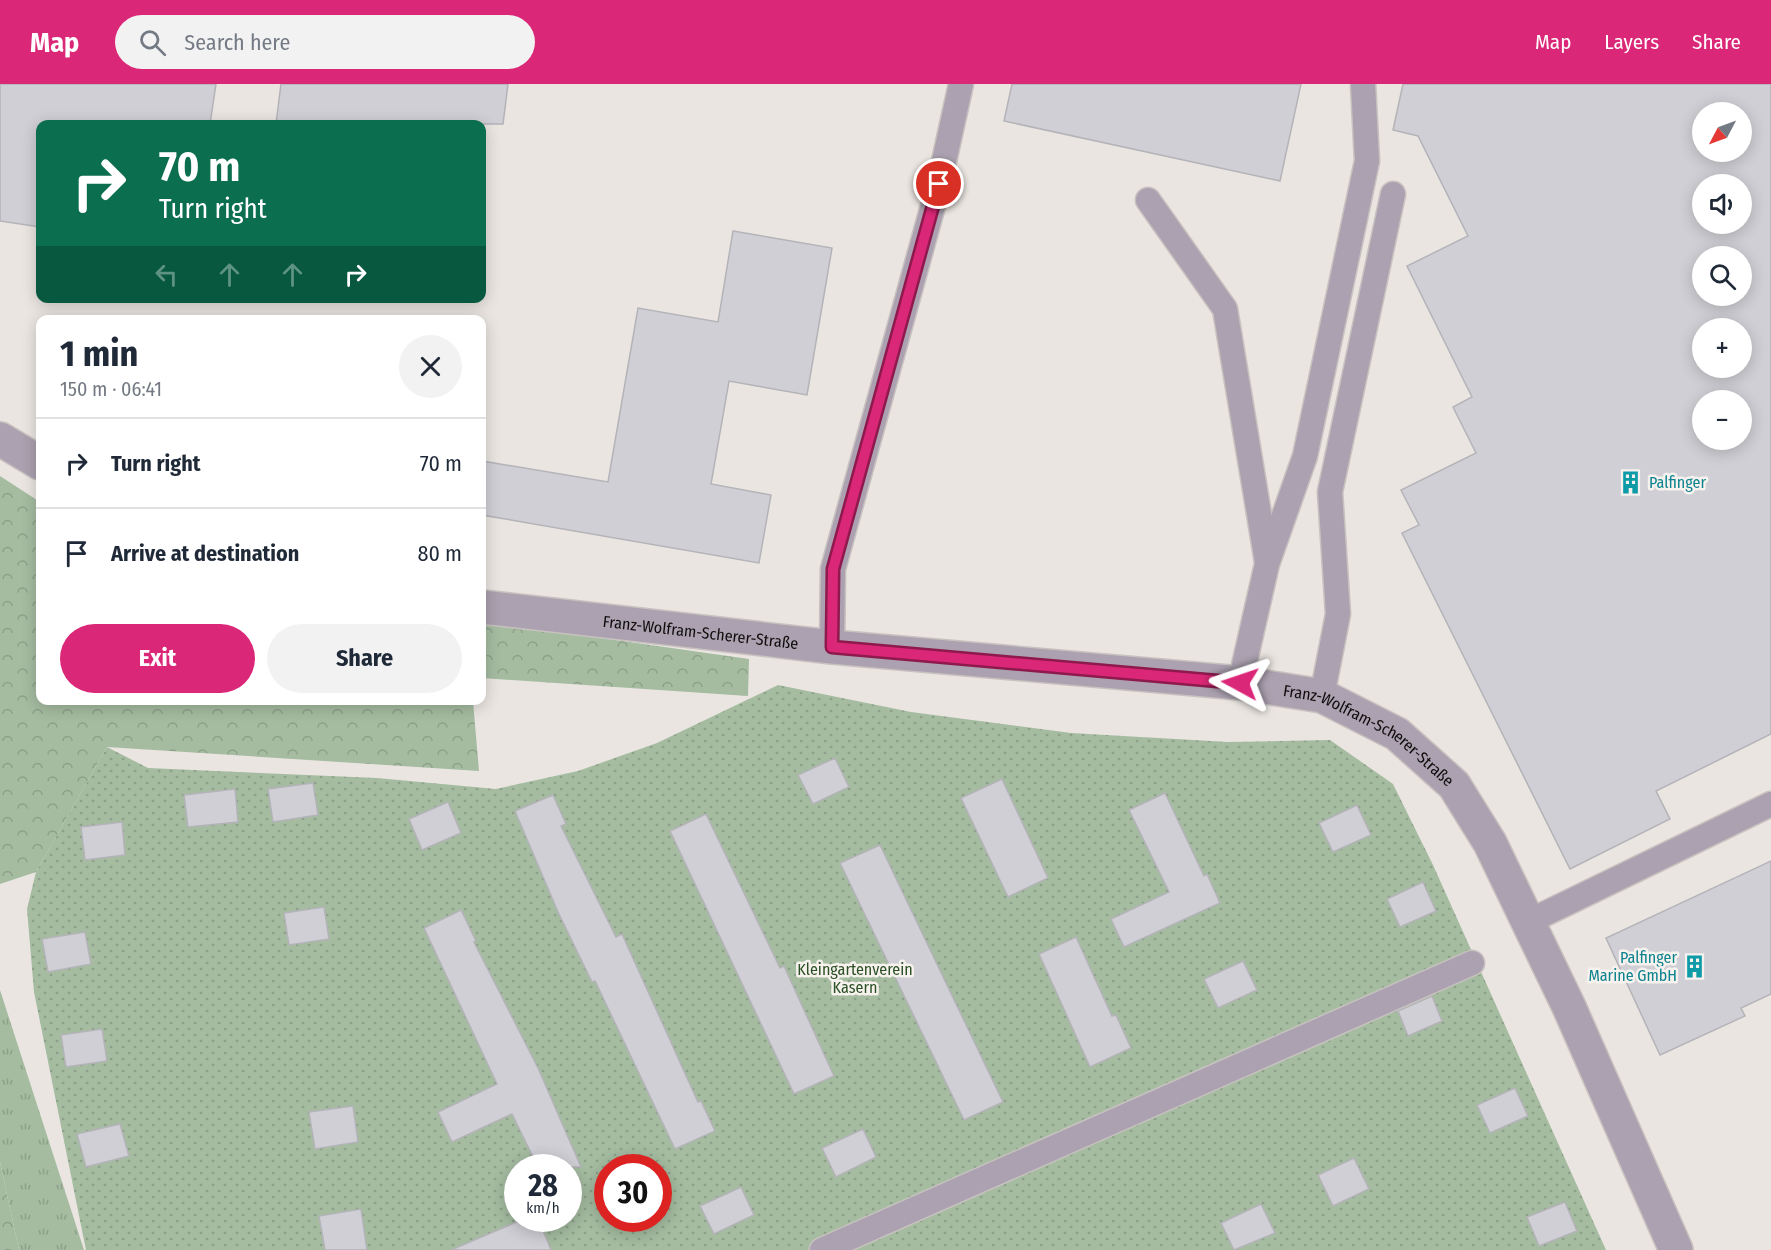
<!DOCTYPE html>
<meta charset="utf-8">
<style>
:root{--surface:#fff;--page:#f2f2f3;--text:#1f2937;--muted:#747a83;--line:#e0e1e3;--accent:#db2777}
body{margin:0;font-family:"Fira Sans Condensed",sans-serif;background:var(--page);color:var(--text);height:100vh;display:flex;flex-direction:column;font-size:22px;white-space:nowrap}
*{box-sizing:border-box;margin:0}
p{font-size:20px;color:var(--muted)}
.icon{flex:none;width:33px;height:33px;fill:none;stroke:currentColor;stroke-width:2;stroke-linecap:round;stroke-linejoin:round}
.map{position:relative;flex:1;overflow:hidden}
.sheet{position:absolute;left:36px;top:231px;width:450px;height:390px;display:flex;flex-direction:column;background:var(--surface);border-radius:12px;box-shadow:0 3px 15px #0003}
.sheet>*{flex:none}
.hud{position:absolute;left:36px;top:36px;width:450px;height:183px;border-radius:12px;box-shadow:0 3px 15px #0003;background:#0b6e4f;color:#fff;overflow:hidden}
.needle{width:39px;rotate:229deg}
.buttons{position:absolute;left:1692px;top:18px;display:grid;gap:12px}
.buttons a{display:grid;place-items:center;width:60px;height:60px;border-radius:50%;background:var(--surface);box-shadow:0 3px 15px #0003;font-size:30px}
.speed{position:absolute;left:504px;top:1070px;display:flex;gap:12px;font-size:30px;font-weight:700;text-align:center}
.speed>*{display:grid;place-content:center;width:78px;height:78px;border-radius:50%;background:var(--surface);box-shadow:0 3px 15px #0003;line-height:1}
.speed small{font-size:15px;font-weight:400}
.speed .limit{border:9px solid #d22;background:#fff;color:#111}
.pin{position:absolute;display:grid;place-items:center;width:51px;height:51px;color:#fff;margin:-26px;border:3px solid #fff;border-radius:50%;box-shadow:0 2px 6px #0007}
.me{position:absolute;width:66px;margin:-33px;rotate:275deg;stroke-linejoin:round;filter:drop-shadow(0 0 4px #0008)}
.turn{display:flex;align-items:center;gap:21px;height:126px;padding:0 24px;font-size:27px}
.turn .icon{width:78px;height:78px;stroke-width:2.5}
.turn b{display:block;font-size:42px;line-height:51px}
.lanes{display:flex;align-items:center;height:57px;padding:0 24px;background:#0003;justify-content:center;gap:30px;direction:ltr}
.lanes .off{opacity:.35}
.round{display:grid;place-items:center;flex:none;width:63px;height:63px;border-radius:32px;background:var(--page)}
.overview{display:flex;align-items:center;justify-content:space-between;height:102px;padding:0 24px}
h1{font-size:36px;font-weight:700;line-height:45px}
.action{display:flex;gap:12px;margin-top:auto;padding:12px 24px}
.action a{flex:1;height:69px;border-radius:36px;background:var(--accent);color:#fff;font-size:24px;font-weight:700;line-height:69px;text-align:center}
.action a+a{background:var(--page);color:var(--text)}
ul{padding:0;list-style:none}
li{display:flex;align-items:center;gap:18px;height:90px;padding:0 24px;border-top:2px solid var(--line)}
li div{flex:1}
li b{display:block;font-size:22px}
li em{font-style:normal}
header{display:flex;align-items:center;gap:36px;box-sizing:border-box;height:84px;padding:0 30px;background:var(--accent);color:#fff}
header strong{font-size:28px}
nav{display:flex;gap:33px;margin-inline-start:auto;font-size:21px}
.search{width:420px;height:54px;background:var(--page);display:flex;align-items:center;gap:15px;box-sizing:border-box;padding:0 21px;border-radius:33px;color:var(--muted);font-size:22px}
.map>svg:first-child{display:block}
.grass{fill:url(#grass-tufts)}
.forest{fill:url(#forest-crowns)}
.garden{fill:url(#garden-dots);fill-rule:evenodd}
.building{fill:#cfcfd5;stroke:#b3b3b8;stroke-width:1.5;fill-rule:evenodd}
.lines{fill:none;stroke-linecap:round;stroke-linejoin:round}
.lane-casing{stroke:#c7c2bf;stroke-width:27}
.street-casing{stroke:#c7c2bf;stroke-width:36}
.lane{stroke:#aba1b0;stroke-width:24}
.street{stroke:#aba1b0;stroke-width:33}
.route-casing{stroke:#8e194d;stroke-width:15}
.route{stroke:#db2777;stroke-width:10}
.labels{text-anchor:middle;stroke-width:5;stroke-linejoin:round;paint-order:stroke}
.culture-label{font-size:16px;fill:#0d838f;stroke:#f7f2ee;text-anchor:start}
.street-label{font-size:16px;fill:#0f0d0c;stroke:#f7f2ee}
.park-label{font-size:16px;fill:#2b5025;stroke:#f7f2ee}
</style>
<header>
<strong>Map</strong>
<div class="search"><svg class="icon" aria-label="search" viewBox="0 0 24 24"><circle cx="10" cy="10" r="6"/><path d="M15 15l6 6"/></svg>Search here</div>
<nav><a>Map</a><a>Layers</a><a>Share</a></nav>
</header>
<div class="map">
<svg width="1771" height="1166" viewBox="0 0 1771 1166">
<defs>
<pattern id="grass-tufts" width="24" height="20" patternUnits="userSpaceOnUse" patternTransform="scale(1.5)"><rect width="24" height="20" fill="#a5bca1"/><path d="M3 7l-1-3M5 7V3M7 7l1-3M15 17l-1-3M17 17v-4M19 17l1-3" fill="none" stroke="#8da089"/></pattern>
<pattern id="forest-crowns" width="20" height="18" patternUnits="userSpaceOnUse" patternTransform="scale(1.5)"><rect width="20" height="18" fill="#a5bca1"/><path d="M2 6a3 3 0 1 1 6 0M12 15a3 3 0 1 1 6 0" fill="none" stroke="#8da089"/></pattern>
<pattern id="garden-dots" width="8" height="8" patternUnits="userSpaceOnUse" patternTransform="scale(1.5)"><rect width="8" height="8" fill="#a5bca1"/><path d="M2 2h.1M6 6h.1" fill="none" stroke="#8da089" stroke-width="1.8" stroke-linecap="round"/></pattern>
</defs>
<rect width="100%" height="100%" fill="#eae5e1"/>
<path class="grass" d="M 0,906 L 84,1166 L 19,1166 L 0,1078 Z"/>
<g class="forest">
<path d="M 0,392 L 40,418 L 40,616 L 473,617 L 479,687 L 107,663 L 36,788 L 0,800 Z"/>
<path d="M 482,537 L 749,575 L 748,612 L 482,594 Z"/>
<path d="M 0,1078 L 19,1166 L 0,1166 Z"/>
</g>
<path class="garden" d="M 778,601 L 911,628 L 1071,649 L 1228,658 L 1330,656 L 1393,700 L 1433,781 L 1606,1166 L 86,1166 L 34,908 L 27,825 L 36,788 L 107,663 L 148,684 L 377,694 L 496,705 L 578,687 L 657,659 ZM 518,1083 L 568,1083 L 568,1134 L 518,1134 ZM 608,1083 L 658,1083 L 658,1134 L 608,1134 Z"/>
<g class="building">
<path d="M 0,0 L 216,0 L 210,40 L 40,40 L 40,143 L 0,137 Z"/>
<path d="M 281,0 L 508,0 L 503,40 L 276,40 Z"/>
<path d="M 1012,0 L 1301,0 L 1280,97 L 1004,37 Z"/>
<path d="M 1403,0 L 1771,0 L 1771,650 L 1656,707 L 1670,735 L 1570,785 L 1402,449 L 1419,441 L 1401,406 L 1476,369 L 1453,323 L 1472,313 L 1407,182 L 1468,152 L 1418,52 L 1393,46 ZM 1702,28 L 1742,28 L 1742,68 L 1702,68 ZM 1702,100 L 1742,100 L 1742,140 L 1702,140 ZM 1702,172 L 1742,172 L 1742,212 L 1702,212 ZM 1702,244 L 1742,244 L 1742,284 L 1702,284 ZM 1702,316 L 1742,316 L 1742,356 L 1702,356 Z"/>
<path d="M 733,147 L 832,164 L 807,311 L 729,297 L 711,400 L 771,411 L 759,479 L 482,431 L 482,377 L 608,398 L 638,224 L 718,238 Z"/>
<path d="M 835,674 L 849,703 L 813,720 L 798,691 Z"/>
<path d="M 1002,695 L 1048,794 L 1008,813 L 961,714 Z"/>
<path d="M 313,699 L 318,731 L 273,738 L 268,705 Z"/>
<path d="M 235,705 L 238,738 L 188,743 L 184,711 Z"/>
<path d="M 1165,709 L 1204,792 L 1207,790 L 1220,819 L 1124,863 L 1111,835 L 1169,808 L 1129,726 Z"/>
<path d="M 553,711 L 566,740 L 561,742 L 616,853 L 622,850 L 698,1018 L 701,1017 L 715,1047 L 675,1065 L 595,897 L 592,898 L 558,828 L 515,727 Z"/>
<path d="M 448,718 L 461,749 L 422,766 L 409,735 Z"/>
<path d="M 1357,721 L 1371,751 L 1333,768 L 1319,739 Z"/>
<path d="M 706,730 L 780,884 L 784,882 L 834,992 L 794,1010 L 670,747 Z"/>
<path d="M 122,738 L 125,771 L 85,776 L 81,743 Z"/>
<path d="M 880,761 L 1003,1018 L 964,1036 L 840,779 Z"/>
<path d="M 1771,777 L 1771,910 L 1741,924 L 1745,932 L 1660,971 L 1606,854 Z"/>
<path d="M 1423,798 L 1436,827 L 1400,843 L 1387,815 Z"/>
<path d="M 324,823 L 329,855 L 289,861 L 284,829 Z"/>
<path d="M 461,826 L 476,857 L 474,858 L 538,984 L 581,1083 L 538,1083 L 512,1030 L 452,1058 L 438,1028 L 497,1000 L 424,844 Z"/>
<path d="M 85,848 L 91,880 L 48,888 L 42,855 Z"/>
<path d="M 1076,853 L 1112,932 L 1116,931 L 1131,964 L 1090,983 L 1039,870 Z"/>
<path d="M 1243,877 L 1257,906 L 1218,924 L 1204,895 Z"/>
<path d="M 1432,912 L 1442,937 L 1408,952 L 1398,927 Z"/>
<path d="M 102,945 L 107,977 L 66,983 L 61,951 Z"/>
<path d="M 1515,1004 L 1528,1032 L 1490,1049 L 1477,1021 Z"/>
<path d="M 353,1022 L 358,1058 L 315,1065 L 309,1028 Z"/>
<path d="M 120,1040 L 129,1072 L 86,1083 L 77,1050 Z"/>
<path d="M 863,1045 L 876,1073 L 836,1093 L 822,1064 Z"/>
<path d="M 1354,1074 L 1369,1105 L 1333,1122 L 1318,1091 Z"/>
<path d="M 741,1103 L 754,1131 L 714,1150 L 700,1122 Z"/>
<path d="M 1565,1118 L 1577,1147 L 1539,1162 L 1527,1133 Z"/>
<path d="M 1261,1120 L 1275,1149 L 1234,1166 L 1221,1139 Z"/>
<path d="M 361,1125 L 367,1166 L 325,1166 L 319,1132 Z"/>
<path d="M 526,1134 L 538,1134 L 551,1166 L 451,1166 Z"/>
</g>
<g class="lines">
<defs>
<g id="lane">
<path d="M 1148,116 L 1225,225 L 1267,478"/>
<path d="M 832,563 L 833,485 L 939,100 L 961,0"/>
<path d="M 1240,599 L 1267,480 L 1305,372 L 1367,77 L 1363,0"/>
<path d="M 1322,612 L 1338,530 L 1330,408 L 1393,110"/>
<path d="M 1528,838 L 1771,720"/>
<path d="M 822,1166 L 1472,879"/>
</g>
<g id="street">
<path d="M 0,355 L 40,379"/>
<path id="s1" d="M 482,523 L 832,563 L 1240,599 L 1322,612 L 1397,650 L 1454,701 L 1490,759 L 1569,923 L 1676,1166"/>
</g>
</defs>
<use href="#lane" class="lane-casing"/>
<use href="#street" class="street-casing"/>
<use href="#lane" class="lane"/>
<use href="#street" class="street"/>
</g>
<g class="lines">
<defs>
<path id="route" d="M 939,100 L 833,485 L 832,563 L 1240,599"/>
</defs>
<use href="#route" class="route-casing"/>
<use href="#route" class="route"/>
</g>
<defs>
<symbol id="building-bare" viewBox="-9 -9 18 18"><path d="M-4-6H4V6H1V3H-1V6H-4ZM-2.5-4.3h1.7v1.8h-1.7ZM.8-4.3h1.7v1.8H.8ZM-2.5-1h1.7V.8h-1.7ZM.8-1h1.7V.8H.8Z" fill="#0f9aa8" stroke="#f7f2ee" stroke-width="2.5" paint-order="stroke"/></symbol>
</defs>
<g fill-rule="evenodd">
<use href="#building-bare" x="1614" y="382" width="33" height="33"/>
<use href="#building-bare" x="1678" y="866" width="33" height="33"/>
</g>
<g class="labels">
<g class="culture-label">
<text x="1649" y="404">Palfinger</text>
<text x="1677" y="879" text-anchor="end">Palfinger<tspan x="1677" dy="18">Marine GmbH</tspan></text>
</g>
<g class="street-label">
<text dy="6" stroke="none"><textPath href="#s1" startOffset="220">Franz-Wolfram-Scherer-Straße</textPath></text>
<text dy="6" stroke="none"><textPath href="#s1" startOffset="904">Franz-Wolfram-Scherer-Straße</textPath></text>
</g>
<g class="park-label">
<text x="855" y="891">Kleingartenverein<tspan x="855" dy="18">Kasern</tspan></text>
</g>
</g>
</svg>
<div class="buttons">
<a><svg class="needle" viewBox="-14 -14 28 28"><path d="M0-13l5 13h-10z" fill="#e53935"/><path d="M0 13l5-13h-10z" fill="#747a83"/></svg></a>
<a><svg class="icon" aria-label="sound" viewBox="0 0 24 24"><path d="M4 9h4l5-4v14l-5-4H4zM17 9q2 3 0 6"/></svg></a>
<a><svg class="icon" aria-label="search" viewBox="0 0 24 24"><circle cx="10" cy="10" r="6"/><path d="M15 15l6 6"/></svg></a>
<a>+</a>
<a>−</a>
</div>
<div class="speed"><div>28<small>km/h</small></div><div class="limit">30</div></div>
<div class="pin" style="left:939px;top:100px;background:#d93025"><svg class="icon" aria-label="arrive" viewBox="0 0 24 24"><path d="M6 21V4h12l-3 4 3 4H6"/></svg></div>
<svg class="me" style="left:1240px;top:599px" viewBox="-20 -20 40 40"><path d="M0-17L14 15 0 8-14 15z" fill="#db2777" stroke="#fff" stroke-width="4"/></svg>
<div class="hud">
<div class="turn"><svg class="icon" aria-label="right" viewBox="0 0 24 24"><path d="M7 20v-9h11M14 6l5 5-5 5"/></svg><div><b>70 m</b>Turn right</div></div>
<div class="lanes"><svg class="icon off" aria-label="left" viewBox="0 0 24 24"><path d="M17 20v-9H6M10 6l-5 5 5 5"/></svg><svg class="icon off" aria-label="ahead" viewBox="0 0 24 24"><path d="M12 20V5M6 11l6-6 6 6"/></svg><svg class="icon off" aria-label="ahead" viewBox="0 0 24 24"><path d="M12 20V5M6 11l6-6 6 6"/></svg><svg class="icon" aria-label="right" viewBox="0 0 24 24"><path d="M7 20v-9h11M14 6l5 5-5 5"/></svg></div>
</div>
<section class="sheet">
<div class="overview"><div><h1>1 min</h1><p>150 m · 06:41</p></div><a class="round"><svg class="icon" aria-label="close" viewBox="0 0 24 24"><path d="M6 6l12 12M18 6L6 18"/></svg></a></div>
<ul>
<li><svg class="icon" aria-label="right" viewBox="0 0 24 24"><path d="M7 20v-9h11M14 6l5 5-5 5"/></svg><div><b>Turn right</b></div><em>70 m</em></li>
<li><svg class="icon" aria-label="arrive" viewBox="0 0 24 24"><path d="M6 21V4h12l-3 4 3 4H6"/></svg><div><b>Arrive at destination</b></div><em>80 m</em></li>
</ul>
<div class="action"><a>Exit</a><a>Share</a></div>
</section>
</div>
